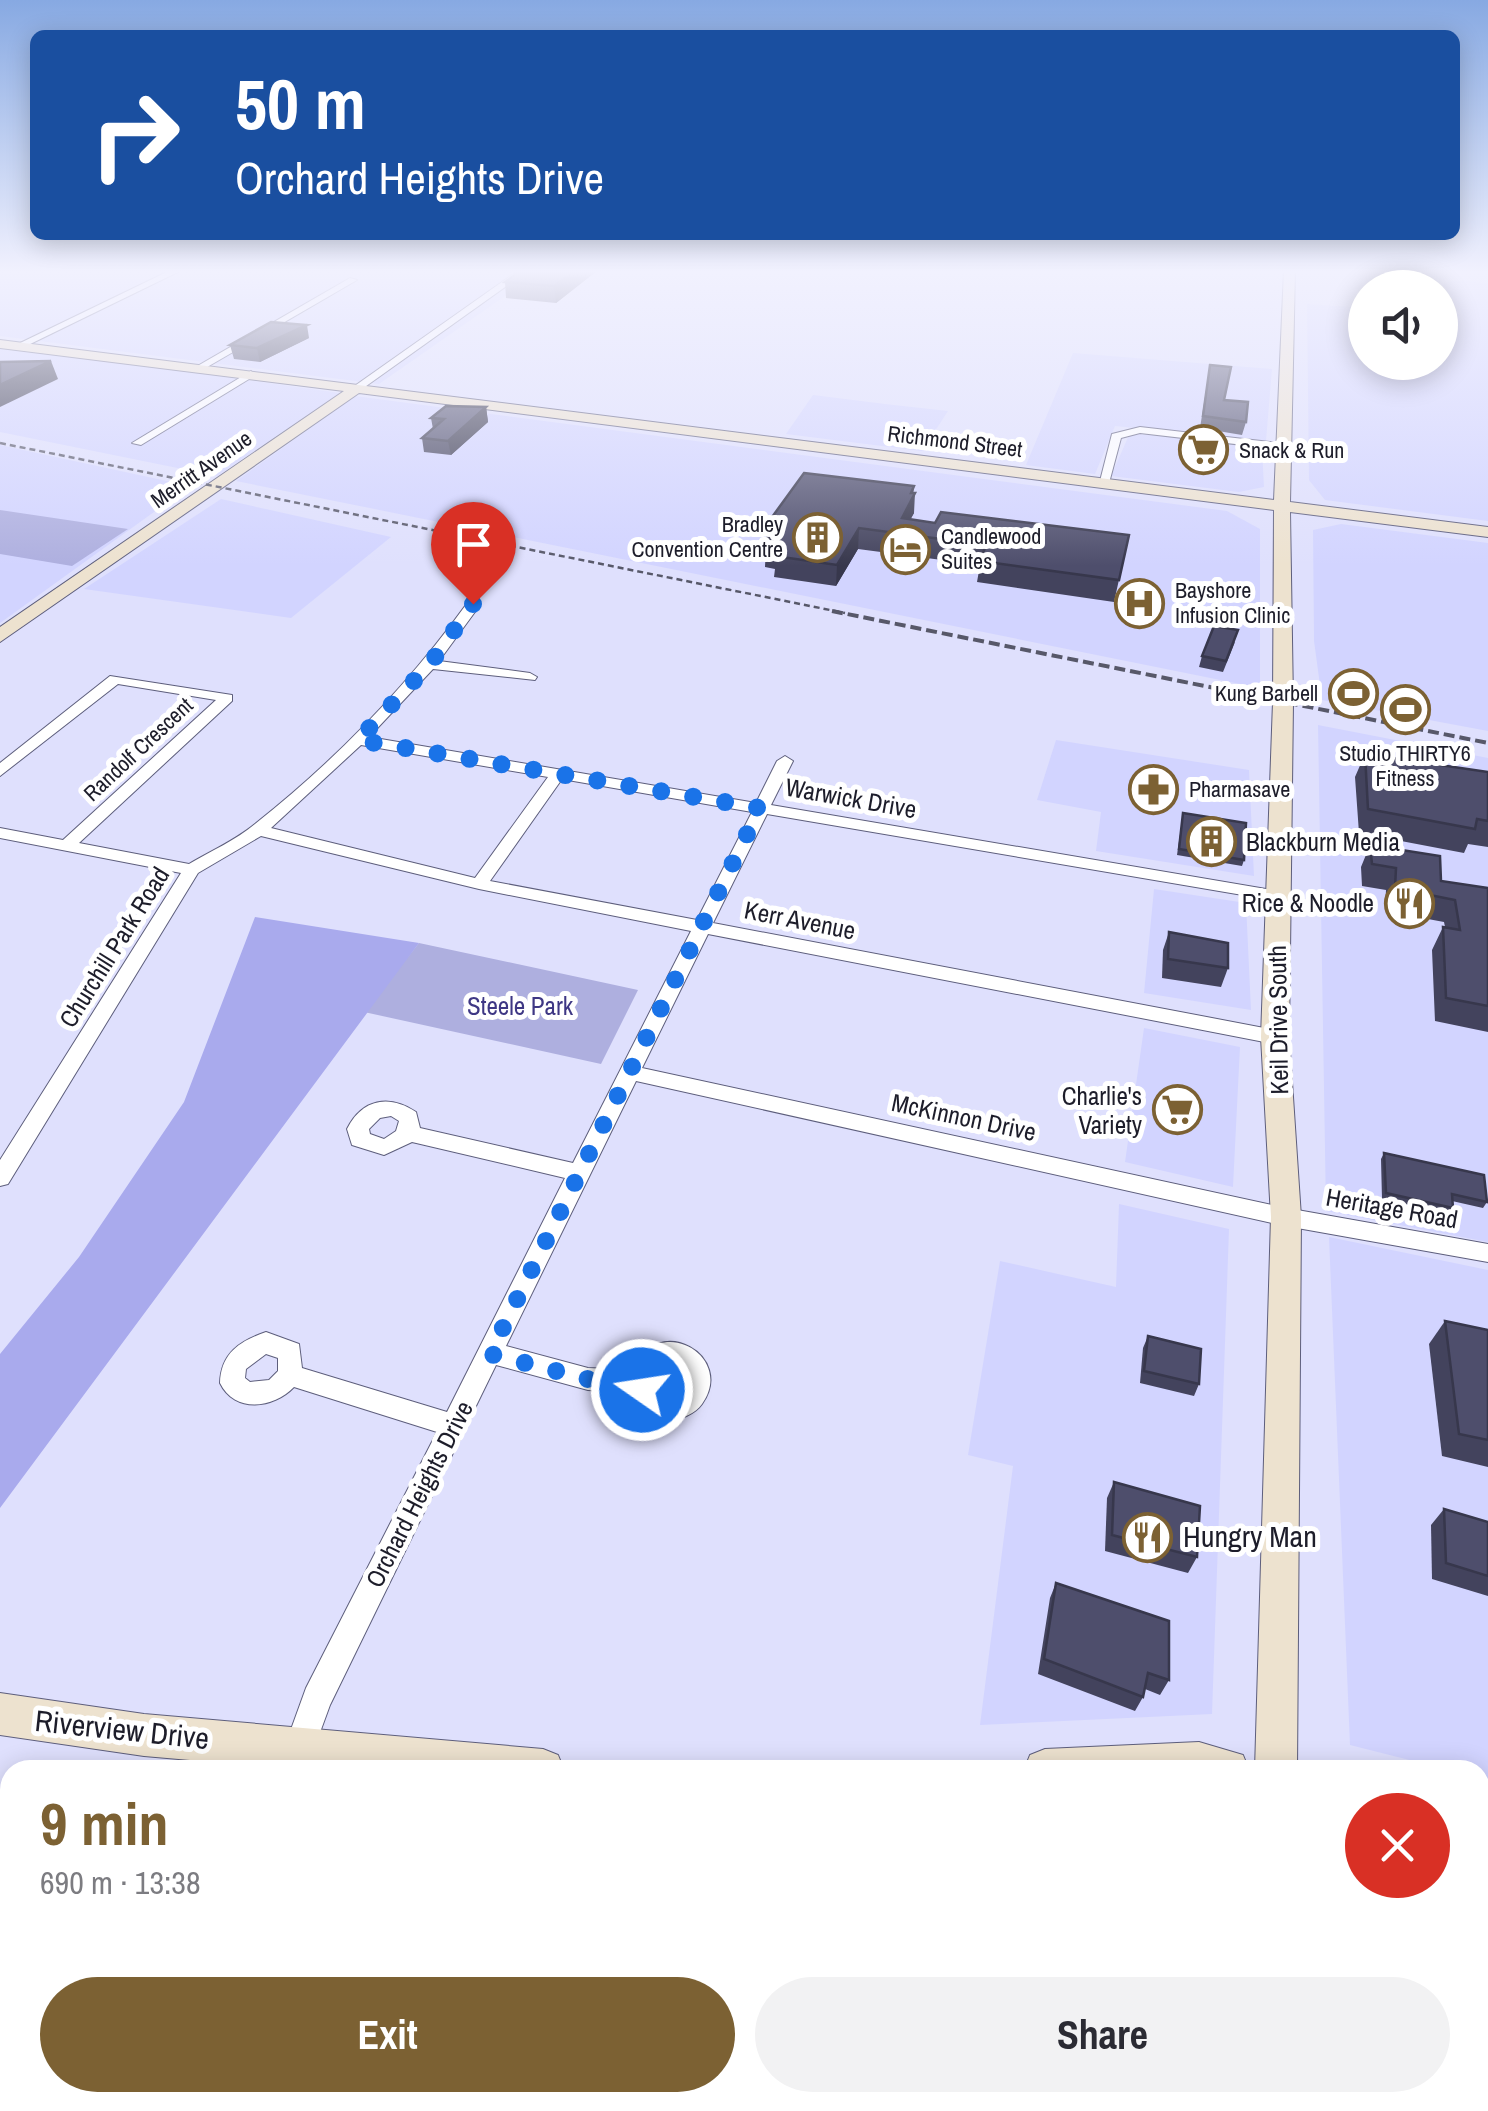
<!DOCTYPE html>
<meta charset="utf-8">
<style>
:root{--surface:#fff;--page:#f2f2f3;--text:#2b2b33;--muted:#7c7c81;--accent:#7c6133}
body{margin:0;font-family:"Archivo Narrow",sans-serif;background:var(--page);color:var(--text);height:100vh;display:flex;flex-direction:column;font-size:38px;white-space:nowrap}
*{box-sizing:border-box;margin:0}
p{font-size:32px;color:var(--muted)}
.icon{flex:none;width:55px;height:55px;fill:none;stroke:currentColor;stroke-width:2;stroke-linecap:round;stroke-linejoin:round}
.map{position:relative;flex:1;overflow:hidden}
.drawer{position:absolute;left:0px;top:1760px;width:1490px;height:352px;display:flex;flex-direction:column;background:var(--surface);border-radius:30px 30px 0 0;box-shadow:0 5px 25px #0003}
.drawer>*{flex:none}
.hud{position:absolute;left:30px;top:30px;width:1430px;height:210px;border-radius:15px;box-shadow:0 5px 25px #0003;background:#1a4fa0;color:#fff;overflow:hidden}
.controls{position:absolute;left:1348px;top:270px;display:grid;gap:20px}
.controls a{display:grid;place-items:center;width:110px;height:110px;border-radius:50%;background:var(--surface);box-shadow:0 5px 25px #0003;font-size:50px}
.pin{position:absolute;display:grid;place-items:center;width:85px;height:85px;color:#fff;margin:-102px -42px;border-radius:50% 50% 50% 0;rotate:-45deg;box-shadow:0 0 10px #0007}
.pin .icon{rotate:45deg}
.me{position:absolute;width:110px;margin:-55px;rotate:283deg;stroke-linejoin:round;filter:drop-shadow(0 0 8px #0008)}
.turn{display:flex;align-items:center;gap:35px;height:210px;padding:0 40px;font-size:45px}
.turn .icon{width:130px;height:130px;stroke-width:2.5}
.turn b{display:block;font-size:70px;line-height:85px}
.round{display:grid;place-items:center;flex:none;width:105px;height:105px;border-radius:52px;background:var(--page)}
.summary{display:flex;align-items:center;justify-content:space-between;height:170px;padding:0 40px}
h1{font-size:60px;font-weight:700;line-height:75px;color:var(--accent)}
.button{display:flex;gap:20px;margin-top:auto;padding:20px 40px}
.button a{flex:1;height:115px;border-radius:60px;background:var(--accent);color:#fff;font-size:40px;font-weight:700;line-height:115px;text-align:center}
.button a+a{background:var(--page);color:var(--text)}
.map>svg:first-child{display:block}
.built{fill:#d2d4ff}
.green{fill:#aeafdf}
.forest{fill:#a9aaed}
.water{fill:#9798d9}
.lines{fill:none;stroke-linecap:round;stroke-linejoin:round}
.street-casing{stroke:#5d5e7c;stroke-width:2}
.secondary-casing{stroke:#5d5e7c;stroke-width:2}
.street{fill:#fff;fill-rule:evenodd}
.secondary{fill:#ede2cf;fill-rule:evenodd}
.rail-far1{stroke:#575869;stroke-width:2.5;stroke-dasharray:6 4;stroke-linecap:butt}
.rail{stroke:#575869;stroke-width:4;stroke-dasharray:11 5;stroke-linecap:butt}
.wall{fill:#43435d}
.shaded-wall{fill:#37374c}
.building{fill:#4e4e6c;stroke:#37374c;stroke-width:2.5}
.route{stroke:#1a73e8;stroke-width:18;stroke-dasharray:0 32.4}
.labels{text-anchor:middle;stroke-width:10;stroke-linejoin:round;paint-order:stroke}
.far-street-label{font-size:22px;fill:#1d1d2a;stroke:#fff}
.far-poi-label{font-size:22px;fill:#1d1d2a;stroke:#fff;text-anchor:start}
.street-label{font-size:25px;fill:#1d1d2a;stroke:#fff}
.poi-label{font-size:25px;fill:#1d1d2a;stroke:#fff;text-anchor:end}
.park-label{font-size:25px;fill:#3e3784;stroke:#fff}
.near-poi-label{font-size:30px;fill:#1d1d2a;stroke:#fff;text-anchor:start}
.near-street-label{font-size:30px;fill:#1d1d2a;stroke:#fff}
</style>
<div class="map">
<svg width="1488" height="2111" viewBox="0 0 1488 2111">
<rect width="100%" height="100%" fill="#dfe0fd"/>
<g class="built">
<path d="M 0,270 L 542,270 L 379,384 L 0,336 Z"/>
<path d="M 1457,281 L 1488,283 L 1488,521 L 1325,500 L 1309,480 L 1307,304 L 1365,308 L 1365,362 L 1440,362 L 1440,313 L 1459,314 L 1442,283 Z"/>
<path d="M 0,349 L 190,372 L 340,393 L 217,476 L 0,432 Z"/>
<path d="M 1073,353 L 1272,369 L 1266,441 L 1115,426 L 1095,474 L 1026,465 Z"/>
<path d="M 813,395 L 885,404 L 948,411 L 922,451 L 786,434 Z"/>
<path d="M 355,396 L 1227,511 L 1260,529 L 1260,688 L 236,481 Z"/>
<path d="M 1152,434 L 1262,447 L 1264,487 L 1239,492 L 1111,476 L 1129,435 Z"/>
<path d="M 0,445 L 190,486 L 0,623 Z"/>
<path d="M 221,499 L 391,537 L 291,618 L 84,589 Z"/>
<path d="M 1341,524 L 1488,543 L 1488,731 L 1322,700 L 1314,641 L 1313,530 Z"/>
<path d="M 1318,725 L 1488,758 L 1488,1242 L 1326,1211 Z"/>
<path d="M 1056,740 L 1249,770 L 1254,876 L 1096,851 L 1101,812 L 1037,800 Z"/>
<path d="M 1154,889 L 1246,903 L 1251,1010 L 1144,993 Z"/>
<path d="M 1144,1028 L 1240,1047 L 1233,1187 L 1125,1162 Z"/>
<path d="M 1119,1204 L 1229,1229 L 1212,1714 L 980,1725 L 1013,1466 L 968,1455 L 1000,1261 L 1116,1287 Z"/>
<path d="M 1329,1237 L 1488,1270 L 1488,1780 L 1480,1778 L 1480,1770 L 1449,1770 L 1350,1745 Z"/>
</g>
<g class="green">
<path d="M 0,510 L 128,529 L 72,566 L 0,554 Z"/>
<path d="M 419,943 L 638,990 L 601,1064 L 364,1012 Z"/>
</g>
<path class="forest" d="M 255,917 L 419,943 L 0,1508 L 0,1354 L 79,1257 L 184,1102 Z"/>
<path class="water" d="M 1480,1958 L 1488,1959 L 1488,2111 L 186,2111 L 205,2102 L 1480,2102 Z"/>
<g class="lines">
<defs>
<g id="street">
<path d="M 171,270 L 182,270 L 22,348 L 14,346 Z"/>
<path d="M 519,270 L 529,270 L 362,389 L 356,389 L 356,385 Z"/>
<path d="M 350,278 L 357,280 L 202,370 L 194,368 Z"/>
<path d="M 251,371 L 254,376 L 141,445 L 132,443 Z"/>
<path d="M 1140,427 L 1286,444 L 1291,447 L 1286,450 L 1140,433 L 1121,438 L 1109,483 L 1099,485 L 1112,434 Z"/>
<path d="M 473,601 L 480,605 L 439,661 L 530,673 L 537,677 L 535,680 L 433,669 L 369,737 L 756,803 L 777,761 L 785,756 L 793,761 L 771,805 L 1278,891 L 1287,896 L 1278,901 L 767,814 L 713,923 L 1275,1030 L 1285,1037 L 1275,1044 L 708,934 L 642,1068 L 1286,1208 L 1488,1244 L 1488,1262 L 1286,1226 L 636,1081 L 506,1346 L 588,1368 L 631,1370 C 658,1311 736,1356 702,1404 C 695,1414 679,1421 667,1419 C 650,1418 639,1408 632,1393 L 588,1390 L 496,1365 L 330,1705 L 311,1757 L 300,1761 L 289,1757 L 285,1746 L 306,1688 L 437,1432 L 294,1387 C 274,1408 235,1414 220,1383 C 221,1353 240,1341 266,1332 L 299,1344 L 302,1368 L 447,1412 L 565,1178 L 412,1142 L 384,1155 L 352,1145 L 347,1129 C 362,1099 389,1094 416,1112 L 420,1128 L 573,1163 L 691,931 L 479,889 L 261,836 L 198,873 L 8,1184 L 0,1186 L 0,1160 L 181,873 L 0,838 L 0,828 L 63,840 L 216,700 L 118,684 L 0,776 L 0,763 L 110,676 L 232,695 L 232,701 L 79,843 L 189,864 C 211,851 236,840 255,824 C 336,760 408,685 468,602 ZM 361,745 L 548,777 L 475,878 L 271,828 ZM 562,779 L 752,812 L 697,920 L 490,881 ZM 391,1116 L 399,1121 L 396,1131 L 384,1139 L 370,1134 L 369,1129 L 380,1118 ZM 266,1354 L 278,1358 L 278,1371 L 269,1380 L 250,1382 L 245,1378 L 246,1369 ZM 665,1363 L 675,1363 L 685,1372 L 685,1388 L 675,1396 L 665,1396 L 655,1388 L 655,1372 Z"/>
</g>
<g id="secondary">
<path d="M 1284,270 L 1295,270 L 1290,502 L 1488,527 L 1488,537 L 1290,512 L 1293,702 L 1289,1037 L 1301,1217 L 1297,1770 L 1255,1770 L 1271,1217 L 1261,1037 L 1273,702 L 1274,510 L 359,393 L 0,642 L 0,627 L 344,391 L 0,348 L 0,340 L 1274,500 Z"/>
<path d="M 0,1693 L 144,1714 L 543,1749 L 558,1755 L 564,1770 L 303,1770 L 144,1756 L 0,1735 Z"/>
<path d="M 1199,1742 L 1243,1755 L 1249,1770 L 1024,1770 L 1030,1755 L 1045,1749 Z"/>
<path d="M 1480,1799 L 1488,1800 L 1488,1844 L 1480,1843 Z"/>
<path d="M 1303,2102 L 1353,2102 L 1354,2111 L 1304,2111 Z"/>
</g>
</defs>
<use href="#street" class="street-casing"/>
<use href="#secondary" class="secondary-casing"/>
<use href="#street" class="street"/>
<use href="#secondary" class="secondary"/>
<path class="rail-far1" d="M 0,443 L 845,613"/>
<path class="rail" d="M 832,611 L 1488,743"/>
</g>
<g class="wall">
<path d="M 598,270 L 556,303 L 506,298 L 505,282 Z"/>
<path d="M 309,338 L 260,362 L 234,359 L 230,345 Z"/>
<path d="M 1210,365 L 1224,400 L 1246,422 L 1242,435 L 1200,428 Z"/>
<path d="M 486,407 L 488,422 L 451,455 L 424,452 L 422,438 L 433,429 L 431,418 Z"/>
<path d="M 913,493 L 914,513 L 910,519 L 935,523 L 1129,535 L 1114,602 L 977,582 L 980,565 L 858,549 L 836,586 L 774,577 L 775,569 L 765,567 L 767,524 Z"/>
<path d="M 1235,642 L 1223,672 L 1199,667 L 1202,656 Z"/>
<path d="M 1365,754 L 1488,772 L 1488,847 L 1468,844 L 1464,853 L 1359,833 L 1355,777 Z"/>
<path d="M 1183,813 L 1244,860 L 1242,866 L 1177,855 Z"/>
<path d="M 1370,845 L 1441,881 L 1488,888 L 1488,1032 L 1435,1021 L 1432,950 L 1443,927 L 1445,927 L 1444,922 L 1385,911 L 1386,890 L 1362,886 L 1361,867 Z"/>
<path d="M 1169,932 L 1228,968 L 1221,987 L 1162,978 L 1163,950 Z"/>
<path d="M 1384,1153 L 1487,1202 L 1483,1208 L 1452,1201 L 1453,1208 L 1449,1214 L 1382,1199 L 1381,1159 Z"/>
<path d="M 1445,1321 L 1488,1330 L 1488,1467 L 1442,1456 L 1429,1344 Z"/>
<path d="M 1148,1336 L 1199,1384 L 1194,1396 L 1140,1383 L 1143,1348 Z"/>
<path d="M 1114,1482 L 1197,1557 L 1188,1573 L 1105,1551 L 1107,1498 Z"/>
<path d="M 1444,1509 L 1488,1522 L 1488,1596 L 1432,1579 L 1431,1525 Z"/>
<path d="M 1056,1583 L 1169,1680 L 1160,1695 L 1145,1689 L 1143,1697 L 1135,1711 L 1038,1674 L 1050,1598 Z"/>
</g>
<g class="shaded-wall">
<path d="M 576,270 L 598,270 L 556,303 L 554,286 Z"/>
<path d="M 307,325 L 309,338 L 260,362 L 257,348 Z"/>
<path d="M 51,361 L 58,379 L 0,407 L 0,385 Z"/>
<path d="M 486,407 L 488,422 L 451,455 L 448,441 Z"/>
<path d="M 914,486 L 913,497 L 915,493 L 914,513 L 903,534 L 902,518 Z"/>
<path d="M 859,528 L 858,549 L 836,586 L 837,565 Z"/>
</g>
<g class="building">
<path d="M 521,270 L 576,270 L 554,286 L 505,282 Z"/>
<path d="M 271,322 L 307,325 L 257,348 L 230,345 Z"/>
<path d="M 51,361 L 0,385 L 0,362 Z"/>
<path d="M 1210,365 L 1231,367 L 1224,400 L 1248,402 L 1246,422 L 1203,416 Z"/>
<path d="M 446,406 L 486,407 L 448,441 L 422,438 L 444,419 L 431,418 Z"/>
<path d="M 804,473 L 914,486 L 911,493 L 915,493 L 902,518 L 935,523 L 941,512 L 1129,535 L 1119,580 L 980,561 L 986,545 L 859,528 L 837,565 L 775,556 L 780,548 L 765,546 L 779,526 L 767,524 Z"/>
<path d="M 1214,626 L 1238,630 L 1226,661 L 1202,656 Z"/>
<path d="M 1365,754 L 1488,772 L 1488,821 L 1477,819 L 1475,829 L 1368,809 Z"/>
<path d="M 1183,813 L 1246,823 L 1244,860 L 1179,849 Z"/>
<path d="M 1370,845 L 1440,856 L 1441,881 L 1488,888 L 1488,1006 L 1446,998 L 1443,927 L 1460,930 L 1455,900 L 1395,888 L 1396,868 L 1372,864 Z"/>
<path d="M 1169,932 L 1228,943 L 1228,968 L 1168,959 Z"/>
<path d="M 1384,1153 L 1484,1175 L 1487,1202 L 1452,1194 L 1453,1208 L 1386,1193 Z"/>
<path d="M 1445,1321 L 1488,1330 L 1488,1440 L 1459,1434 Z"/>
<path d="M 1148,1336 L 1201,1349 L 1199,1384 L 1144,1371 Z"/>
<path d="M 1114,1482 L 1200,1506 L 1197,1557 L 1112,1535 Z"/>
<path d="M 1444,1509 L 1488,1522 L 1488,1576 L 1446,1563 Z"/>
<path d="M 1056,1583 L 1169,1621 L 1169,1680 L 1148,1673 L 1143,1697 L 1044,1659 Z"/>
</g>
<linearGradient id="sky" x2="0" y2="1"><stop stop-color="#87a9e2"/><stop offset="0.48" stop-color="#f1f1fe"/><stop offset="1" stop-color="#f1f1fe" stop-opacity="0"/></linearGradient>
<rect width="1488" height="566" fill="url(#sky)"/>
<g class="lines">
<path class="route" d="M 473,604 L 430,664 L 358,740 L 760,808 L 490,1354 L 588,1379 L 640,1382 L 642,1390"/>
</g>
<defs>
<symbol id="supermarket-ring" viewBox="-11 -11 22 22"><circle r="9.5" fill="#fff" stroke="#7c6133" stroke-width="1.5"/><path d="M-6-5.5h2.5l.6 2H6L4.5 2H-2.5L-4.4-4H-6ZM-1.5 3.2a1.3 1.3 0 1 0 .1 0ZM3 3.2a1.3 1.3 0 1 0 .1 0Z" fill="#7c6133"/></symbol>
<symbol id="building-ring" viewBox="-11 -11 22 22"><circle r="9.5" fill="#fff" stroke="#7c6133" stroke-width="1.5"/><path d="M-4-6H4V6H1V3H-1V6H-4ZM-2.5-4.3h1.7v1.8h-1.7ZM.8-4.3h1.7v1.8H.8ZM-2.5-1h1.7V.8h-1.7ZM.8-1h1.7V.8H.8Z" fill="#7c6133"/></symbol>
<symbol id="hotel-ring" viewBox="-11 -11 22 22"><circle r="9.5" fill="#fff" stroke="#7c6133" stroke-width="1.5"/><path d="M-6-4.5h1.5V1H6V5H4.5V3h-9V5H-6ZM-4 0a1.8 1.8 0 1 1 3.6 0ZM.5 0V-2.5h3Q6-2.5 6 0Z" fill="#7c6133"/></symbol>
<symbol id="hospital-ring" viewBox="-11 -11 22 22"><circle r="9.5" fill="#fff" stroke="#7c6133" stroke-width="1.5"/><path d="M-5-5h3v3.5h4V-5h3V5h-3V1.5h-4V5h-3Z" fill="#7c6133"/></symbol>
<symbol id="stadium-ring" viewBox="-11 -11 22 22"><circle r="9.5" fill="#fff" stroke="#7c6133" stroke-width="1.5"/><path d="M0-5a6.5 5 0 1 0 0 10a6.5 5 0 1 0 0-10ZM-3.5-1.8h7v3.6h-7Z" fill="#7c6133"/></symbol>
<symbol id="pharmacy-ring" viewBox="-11 -11 22 22"><circle r="9.5" fill="#fff" stroke="#7c6133" stroke-width="1.5"/><path d="M-2-6h4v4h4v4h-4v4h-4v-4h-4v-4h4Z" fill="#7c6133"/></symbol>
<symbol id="restaurant-ring" viewBox="-11 -11 22 22"><circle r="9.5" fill="#fff" stroke="#7c6133" stroke-width="1.5"/><path d="M-5-6h1v4h1v-4h1v4h1v-4h1v5L-1.5 .5V6h-2V.5L-5-1ZM5-6V6H3V1.5H1.5Q1.5-4 5-6Z" fill="#7c6133"/></symbol>
</defs>
<g fill-rule="evenodd">
<use href="#supermarket-ring" x="1176" y="422" width="55" height="55"/>
<use href="#building-ring" x="790" y="510" width="55" height="55"/>
<use href="#hotel-ring" x="878" y="522" width="55" height="55"/>
<use href="#hospital-ring" x="1112" y="576" width="55" height="55"/>
<use href="#stadium-ring" x="1326" y="666" width="55" height="55"/>
<use href="#stadium-ring" x="1378" y="682" width="55" height="55"/>
<use href="#pharmacy-ring" x="1126" y="762" width="55" height="55"/>
<use href="#building-ring" x="1184" y="814" width="55" height="55"/>
<use href="#restaurant-ring" x="1382" y="876" width="55" height="55"/>
<use href="#supermarket-ring" x="1150" y="1082" width="55" height="55"/>
<use href="#restaurant-ring" x="1120" y="1510" width="55" height="55"/>
</g>
<g class="labels">
<g class="far-street-label">
<text transform="translate(955 441) rotate(7)" y="8">Richmond Street</text>
<text transform="translate(201 469) rotate(-35)" y="8">Merritt Avenue</text>
<text transform="translate(138 749) rotate(-43)" y="8">Randolf Crescent</text>
</g>
<g class="far-poi-label">
<text x="1239" y="458">Snack &amp; Run</text>
<text x="783" y="532" text-anchor="end">Bradley<tspan x="783" dy="25">Convention Centre</tspan></text>
<text x="941" y="544">Candlewood<tspan x="941" dy="25">Suites</tspan></text>
<text x="1175" y="598">Bayshore<tspan x="1175" dy="25">Infusion Clinic</tspan></text>
<text x="1318" y="701" text-anchor="end">Kung Barbell</text>
<text x="1405" y="761" text-anchor="middle">Studio THIRTY6<tspan x="1405" dy="25">Fitness</tspan></text>
<text x="1189" y="797">Pharmasave</text>
</g>
<g class="street-label">
<text transform="translate(851 798) rotate(10)" y="9">Warwick Drive</text>
<text transform="translate(800 920) rotate(11)" y="9">Kerr Avenue</text>
<text transform="translate(114 947) rotate(-58)" y="9">Churchill Park Road</text>
<text transform="translate(1278 1020) rotate(-91)" y="9">Keil Drive South</text>
<text transform="translate(964 1117) rotate(12)" y="9">McKinnon Drive</text>
<text transform="translate(1392 1208) rotate(10)" y="9">Heritage Road</text>
<text transform="translate(419 1494) rotate(-63)" y="9">Orchard Heights Drive</text>
</g>
<g class="poi-label">
<text x="1246" y="851" text-anchor="start">Blackburn Media</text>
<text x="1374" y="912">Rice &amp; Noodle</text>
<text x="1142" y="1105">Charlie's<tspan x="1142" dy="29">Variety</tspan></text>
</g>
<g class="park-label">
<text x="520" y="1015">Steele Park</text>
</g>
<g class="near-poi-label">
<text x="1183" y="1547">Hungry Man</text>
</g>
<g class="near-street-label">
<text transform="translate(122 1730) rotate(6)" y="10">Riverview Drive</text>
</g>
</g>
</svg>
<div class="controls">
<a><svg class="icon" aria-label="sound" viewBox="0 0 24 24"><path d="M4 9h4l5-4v14l-5-4H4zM17 9q2 3 0 6"/></svg></a>
</div>
<div class="pin" style="left:473px;top:604px;background:#d93025"><svg class="icon" aria-label="arrive" viewBox="0 0 24 24"><path d="M6 21V4h12l-3 4 3 4H6"/></svg></div>
<svg class="me" style="left:642px;top:1390px" viewBox="-20 -20 40 40"><circle r="17" fill="#1a73e8" stroke="#fff" stroke-width="3"/><path d="M0-11L8 9 0 5-8 9z" fill="#fff"/></svg>
<div class="hud">
<div class="turn"><svg class="icon" aria-label="right" viewBox="0 0 24 24"><path d="M7 20v-9h11M14 6l5 5-5 5"/></svg><div><b>50 m</b>Orchard Heights Drive</div></div>
</div>
<section class="drawer">
<div class="summary"><div><h1>9 min</h1><p>690 m · 13:38</p></div><a class="round" style="background:#d93025;color:#fff"><svg class="icon" aria-label="close" viewBox="0 0 24 24"><path d="M6 6l12 12M18 6L6 18"/></svg></a></div>
<div class="button"><a>Exit</a><a>Share</a></div>
</section>
</div>
